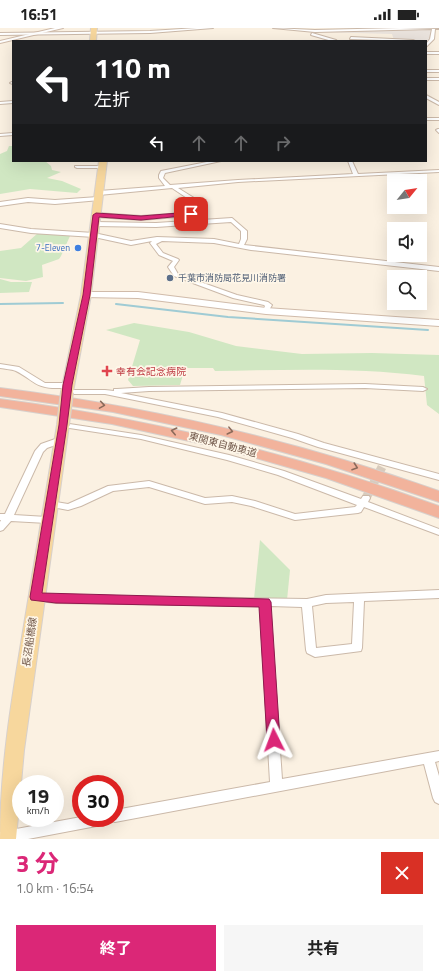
<!DOCTYPE html>
<html lang="ja">
<meta charset="utf-8">
<style>
:root{--surface:#fff;--page:#f6f6f6;--text:#222;--muted:#767676;--accent:#db2777}
body{margin:0;font-family:"Titillium Web","Noto Sans JP",sans-serif;background:var(--page);color:var(--text);height:100vh;display:flex;flex-direction:column;font-size:15px;white-space:nowrap}
*{box-sizing:border-box;margin:0}
p{font-size:13px;color:var(--muted)}
.icon{flex:none;width:22px;height:22px;fill:none;stroke:currentColor;stroke-width:2;stroke-linecap:round;stroke-linejoin:round}
.map{position:relative;height:811px;overflow:hidden}
.sheet{display:flex;flex-direction:column;background:var(--surface);flex:1}
.sheet>*{flex:none}
.top-card{position:absolute;left:12px;top:12px;width:415px;height:122px;border-radius:0px;box-shadow:0 4px 16px #0002;background:#202124;color:#fff;overflow:hidden}
.needle{width:26px;rotate:60deg}
.tools{position:absolute;left:387px;top:146px;display:grid;gap:8px}
.tools a{display:grid;place-items:center;width:40px;height:40px;border-radius:0px;background:var(--surface);box-shadow:0 4px 16px #0002;font-size:20px}
.speed{position:absolute;left:12px;top:747px;display:flex;gap:8px;font-size:20px;font-weight:700;text-align:center}
.speed>*{display:grid;place-content:center;width:52px;height:52px;border-radius:50%;background:var(--surface);box-shadow:0 4px 16px #0002;line-height:1}
.speed small{font-size:10px;font-weight:400}
.speed .limit{border:6px solid #d22;background:#fff;color:#111}
.pin{position:absolute;display:grid;place-items:center;width:34px;height:34px;color:#fff;margin:-17px;border-radius:8px;box-shadow:0 2px 6px #0006}
.me{position:absolute;width:44px;margin:-22px;rotate:357deg;stroke-linejoin:round;filter:drop-shadow(0 0 3px #0008)}
.turn{display:flex;align-items:center;gap:14px;height:84px;padding:0 16px;font-size:18px}
.turn .icon{width:52px;height:52px;stroke-width:2.5}
.turn b{display:block;font-size:28px;line-height:34px}
.lanes{display:flex;align-items:center;height:38px;padding:0 16px;background:#0003;justify-content:center;gap:20px;direction:ltr}
.lanes .off{opacity:.35}
.round{display:grid;place-items:center;flex:none;width:42px;height:42px;border-radius:0px;background:var(--page)}
.summary{display:flex;align-items:center;justify-content:space-between;height:68px;padding:0 16px}
h1{font-size:24px;font-weight:700;line-height:30px;color:var(--accent)}
.cta{display:flex;gap:8px;margin-top:auto;padding:8px 16px}
.cta a{flex:1;height:46px;border-radius:0px;background:var(--accent);color:#fff;font-size:16px;font-weight:700;line-height:46px;text-align:center}
.cta a+a{background:var(--page);color:var(--text)}
.status{display:flex;justify-content:space-between;align-items:center;height:28px;padding:0 20px;background:var(--surface);direction:ltr}
.status svg{height:11px;fill:currentColor}
.map>svg:first-child{display:block}
.industrial{fill:#eae3dd}
.green{fill:#d0e7c2}
.lines{fill:none;stroke-linecap:round;stroke-linejoin:round}
.stream{stroke:#9fcbd4;stroke-width:2}
.street-tunnel{stroke:#d8cbbc;stroke-width:9;stroke-dasharray:9 4.5;stroke-linecap:butt}
.street-casing{stroke:#cbb9a9;stroke-width:2}
.secondary-casing{stroke:#d0bbaa;stroke-width:2}
.primary-casing{stroke:#d7d0cc;stroke-width:2}
.highway-casing{stroke:#d7d0cc;stroke-width:2}
.street{fill:#fff;fill-rule:evenodd}
.secondary{fill:#fff;fill-rule:evenodd}
.primary{fill:#f7d79d;fill-rule:evenodd}
.highway{fill:#f2b39c;fill-rule:evenodd}
.primary-bridge-casing{stroke:#d7d0cc;stroke-width:14;stroke-linecap:butt}
.primary-bridge{stroke:#f7d79d;stroke-width:12}
.oneway{stroke:#8b6a5a}
.route{fill:#db2777;stroke:#8e194d}
.shop-dot{fill:#3f7fe0;stroke:#fef6e8;stroke-width:1.5}
.service-dot{fill:#5c6f8a;stroke:#fef6e8;stroke-width:1.5}
.health-dot{fill:#e0444e;stroke:#fef6e8;stroke-width:1.5}
.labels{text-anchor:middle;stroke-width:3.5;stroke-linejoin:round;paint-order:stroke}
.far-shop-label{font-size:9px;fill:#366cbe;stroke:#fef6e8;text-anchor:end}
.far-service-label{font-size:9px;fill:#4e5e75;stroke:#fef6e8;text-anchor:start}
.health-label{font-size:10px;fill:#be3a42;stroke:#fef6e8;text-anchor:start}
.street-label{font-size:10px;fill:#71584a;stroke:#fef6e8}
</style>
<div class="status"><b>16:51</b><svg viewBox="0 0 49 12"><path d="M0 12V9h3v3zM5 12V6h3v6zM10 12V3h3v9zM15 12V0h3v12zM26 1h20v11H26zM47 4h2v5h-2z"/></svg></div>
<div class="map">
<svg width="439" height="811" viewBox="0 0 439 811">
<rect width="100%" height="100%" fill="#fbf1e2"/>
<path class="industrial" d="M 432,1 L 432,9 L 429,14 L 394,12 L 392,6 L 321,4 Z"/>
<g class="green">
<path d="M 9,118 L 13,118 L 13,133 L 45,133 L 51,138 L 52,142 L 61,144 L 47,150 L 62,153 L 81,161 L 77,165 L 30,161 L 0,166 L 0,126 L 7,123 Z"/>
<path d="M 38,205 L 70,208 L 61,228 L 59,231 L 42,237 L 43,249 L 26,253 L 0,250 L 0,223 L 21,220 Z"/>
<path d="M 0,251 L 11,254 L 32,254 L 29,264 L 0,265 Z"/>
<path d="M 134,295 L 189,304 L 236,318 L 302,326 L 372,325 L 439,327 L 439,386 L 427,377 L 424,348 C 354,339 285,342 215,343 L 213,340 L 185,340 L 180,357 L 133,358 L 128,352 L 140,312 L 106,302 Z"/>
<path d="M 260,512 L 290,542 L 287,572 L 254,571 Z"/>
</g>
<g class="lines">
<g class="stream">
<path d="M 0,276 L 63,275"/>
<path d="M 116,276 L 228,289 L 428,302"/>
</g>
<path class="street-tunnel" d="M 366,470 L 382,439"/>
<defs>
<g id="street">
<path d="M 197,0 L 213,0 L 150,5 L 0,7 L 0,5 L 150,3 Z"/>
<path d="M 273,0 L 315,2 L 400,0 L 439,1 L 435,1 L 434,11 L 426,19 L 426,16 L 430,11 L 432,1 L 315,4 Z"/>
<path d="M 312,5 L 336,12 L 337,13 L 332,13 L 311,7 Z"/>
<path d="M 351,9 L 413,12 L 415,13 L 350,11 Z"/>
<rect x="426" y="24" width="13" height="2"/>
<rect x="426" y="42" width="13" height="2"/>
<rect x="426" y="50" width="13" height="2"/>
<path d="M 12,54 L 13,54 L 13,56 L 10,55 Z"/>
<path d="M 426,67 L 439,74 L 439,77 L 426,70 Z"/>
<path d="M 13,73 L 13,75 L 0,76 L 0,74 Z"/>
<rect x="426" y="90" width="13" height="2"/>
<path d="M 438,101 L 439,101 L 439,105 L 436,102 Z"/>
<path d="M 13,105 L 13,107 L 0,108 L 0,106 Z"/>
<path d="M 212,133 L 221,133 L 165,145 L 163,150 L 170,157 L 238,152 L 353,146 L 348,133 L 352,133 L 358,146 L 439,142 L 439,144 L 238,154 L 178,160 L 194,170 L 207,188 L 206,189 L 202,189 L 200,187 L 141,192 L 96,189 L 93,187 L 96,185 L 141,188 L 198,184 L 190,172 L 172,160 L 99,167 L 96,165 L 99,163 L 165,158 L 159,150 L 159,147 L 161,143 Z"/>
<path d="M 75,138 L 102,138 L 104,139 L 102,140 L 77,140 L 75,139 Z"/>
<path d="M 98,169 L 101,171 L 100,172 L 55,176 L 28,174 L 0,178 L 0,174 L 28,170 L 55,172 Z"/>
<path d="M 232,190 L 247,203 L 247,211 L 244,217 L 439,239 L 439,243 L 251,222 L 214,215 L 162,213 L 156,216 L 163,225 L 178,231 L 179,232 L 174,239 L 178,246 L 237,267 L 268,274 L 272,277 L 268,284 L 266,285 L 263,283 L 265,278 L 264,277 L 233,270 L 174,248 L 168,239 L 173,233 L 159,227 L 150,215 L 152,213 L 131,217 L 94,209 L 31,205 L 0,200 L 0,196 L 31,201 L 94,205 L 131,213 L 157,209 L 214,211 L 239,216 L 241,211 L 241,203 L 231,194 L 156,199 L 95,198 L 92,196 L 95,194 L 156,195 Z"/>
<path d="M 0,336 L 19,339 L 45,355 L 68,355 L 72,357 C 68,360 64,360 60,360 C 35,361 34,352 16,343 C 11,341 5,341 0,340 Z"/>
<path d="M 365,356 L 423,359 L 427,361 L 423,363 L 365,360 L 149,363 L 121,365 L 222,385 L 298,406 L 324,415 L 439,446 L 439,452 L 318,419 L 292,410 L 218,389 L 105,366 L 67,366 L 63,364 L 67,362 L 105,362 L 114,363 L 114,361 L 117,361 L 149,359 Z"/>
<path d="M 60,395 L 63,395 L 141,407 L 229,427 L 284,443 L 361,471 L 363,468 L 369,468 L 370,470 L 368,474 L 439,501 L 439,507 L 364,479 L 361,484 L 358,485 L 295,492 L 251,478 L 232,474 L 205,476 L 149,459 L 113,463 L 81,478 L 68,482 L 47,478 L 46,476 L 47,474 L 50,473 L 68,476 L 108,458 L 149,453 L 205,470 L 232,468 L 255,473 L 295,486 L 355,479 L 357,477 L 278,447 L 227,432 L 141,411 L 63,399 L 59,397 Z"/>
<path d="M 58,410 L 64,410 L 65,412 L 64,414 L 47,420 L 43,424 L 14,487 L 47,489 L 50,490 L 52,492 L 50,494 L 47,495 L 11,493 L 3,502 L 0,503 L 0,494 L 1,492 L 0,492 L 0,486 L 5,486 L 35,423 L 41,416 Z"/>
<path d="M 439,562 L 439,570 L 364,573 L 362,620 L 361,623 L 315,629 L 307,625 L 306,622 L 302,579 L 270,578 L 282,751 L 439,723 L 439,733 L 435,734 L 439,748 L 439,776 L 435,774 L 433,770 L 424,736 L 115,794 L 112,793 L 107,796 L 28,811 L 0,811 L 0,804 L 81,789 L 81,790 L 115,790 L 115,782 L 270,754 L 260,578 L 56,575 L 31,572 L 30,569 L 31,566 L 35,565 L 56,567 L 307,571 L 326,567 ZM 354,574 L 352,616 L 316,620 L 312,578 L 326,575 Z"/>
</g>
<g id="secondary">
<path d="M 55,0 L 63,0 L 0,15 L 0,13 Z"/>
<path d="M 86,264 L 138,264 L 266,280 L 439,292 L 439,298 L 266,286 L 138,270 L 83,269 L 83,265 Z"/>
</g>
<g id="primary">
<path d="M 91,0 L 97,0 L 96,13 L 90,13 Z"/>
<path d="M 99,133 L 107,133 L 91,267 L 73,364 L 67,368 L 61,364 L 81,267 Z"/>
<path d="M 63,393 L 69,397 L 24,722 L 16,811 L 0,811 C 0,739 12,669 24,597 C 35,531 46,464 57,397 Z"/>
</g>
<g id="highway">
<path d="M 0,360 C 152,379 295,412 439,463 L 439,474 L 326,436 L 221,407 L 113,384 L 0,368 Z"/>
<path d="M 0,371 C 151,391 296,426 439,478 L 439,490 L 326,450 L 221,420 L 112,396 L 0,379 Z"/>
</g>
</defs>
<use href="#street" class="street-casing"/>
<use href="#secondary" class="secondary-casing"/>
<use href="#primary" class="primary-casing"/>
<use href="#highway" class="highway-casing"/>
<use href="#street" class="street"/>
<use href="#secondary" class="secondary"/>
<use href="#primary" class="primary"/>
<use href="#highway" class="highway"/>
<defs>
<path id="primary-bridge" d="M 63,397 L 67,364"/>
</defs>
<use href="#primary-bridge" class="primary-bridge-casing"/>
<use href="#primary-bridge" class="primary-bridge"/>
</g>
<defs><path id="oneway-chevron" d="M-2-3.5L2.5 0L-2 3.5" fill="none" stroke-width="1.6" stroke-linecap="round" stroke-linejoin="round"/></defs>
<g class="oneway">
<use href="#oneway-chevron" transform="translate(102 377) rotate(9)"/>
<use href="#oneway-chevron" transform="translate(174 403) rotate(-167)"/>
<use href="#oneway-chevron" transform="translate(230 403) rotate(14)"/>
<use href="#oneway-chevron" transform="translate(355 439) rotate(19)"/>
</g>
<path class="route" d="M 191,184 L 194,186 L 193,187 L 141,192 L 99,189 L 90,267 L 72,357 L 67,397 L 42,565 L 269,571 L 271,574 L 280,712 L 278,716 L 274,718 L 269,716 L 267,712 L 259,579 L 56,575 L 31,572 L 30,569 L 59,397 L 63,357 L 83,267 L 93,187 L 96,185 L 141,188 Z"/>
<circle class="shop-dot" cx="78" cy="220" r="4"/>
<circle class="service-dot" cx="170" cy="250" r="4"/>
<path class="health-dot" d="M105 337h4v4h4v4h-4v4h-4v-4h-4v-4h4z"/>
<g class="labels">
<g class="far-shop-label">
<text x="70" y="223">7-Eleven</text>
</g>
<g class="far-service-label">
<text x="178" y="253">千葉市消防局花見川消防署</text>
</g>
<g class="health-label">
<text x="116" y="347">幸有会記念病院</text>
</g>
<g class="street-label">
<text transform="translate(223 416) rotate(15)" y="4">東関東自動車道</text>
<text transform="translate(29 614) rotate(-82)" y="4">長沼船橋線</text>
</g>
</g>
</svg>
<div class="tools">
<a><svg class="needle" viewBox="-14 -14 28 28"><path d="M0-13l5 13h-10z" fill="#e53935"/><path d="M0 13l5-13h-10z" fill="#767676"/></svg></a>
<a><svg class="icon" aria-label="sound" viewBox="0 0 24 24"><path d="M4 9h4l5-4v14l-5-4H4zM17 9q2 3 0 6"/></svg></a>
<a><svg class="icon" aria-label="search" viewBox="0 0 24 24"><circle cx="10" cy="10" r="6"/><path d="M15 15l6 6"/></svg></a>
</div>
<div class="speed"><div>19<small>km/h</small></div><div class="limit">30</div></div>
<div class="pin" style="left:191px;top:186px;background:#d93025"><svg class="icon" aria-label="arrive" viewBox="0 0 24 24"><path d="M6 21V4h12l-3 4 3 4H6"/></svg></div>
<svg class="me" style="left:274px;top:712px" viewBox="-20 -20 40 40"><path d="M0-17L14 15 0 8-14 15z" fill="#db2777" stroke="#fff" stroke-width="4"/></svg>
<div class="top-card">
<div class="turn"><svg class="icon" aria-label="left" viewBox="0 0 24 24"><path d="M17 20v-9H6M10 6l-5 5 5 5"/></svg><div><b>110 m</b>左折</div></div>
<div class="lanes"><svg class="icon" aria-label="left" viewBox="0 0 24 24"><path d="M17 20v-9H6M10 6l-5 5 5 5"/></svg><svg class="icon off" aria-label="ahead" viewBox="0 0 24 24"><path d="M12 20V5M6 11l6-6 6 6"/></svg><svg class="icon off" aria-label="ahead" viewBox="0 0 24 24"><path d="M12 20V5M6 11l6-6 6 6"/></svg><svg class="icon off" aria-label="right" viewBox="0 0 24 24"><path d="M7 20v-9h11M14 6l5 5-5 5"/></svg></div>
</div>
</div>
<section class="sheet">
<div class="summary"><div><h1>3 分</h1><p>1.0 km · 16:54</p></div><a class="round" style="background:#d93025;color:#fff"><svg class="icon" aria-label="close" viewBox="0 0 24 24"><path d="M6 6l12 12M18 6L6 18"/></svg></a></div>
<div class="cta"><a>終了</a><a>共有</a></div>
</section>
